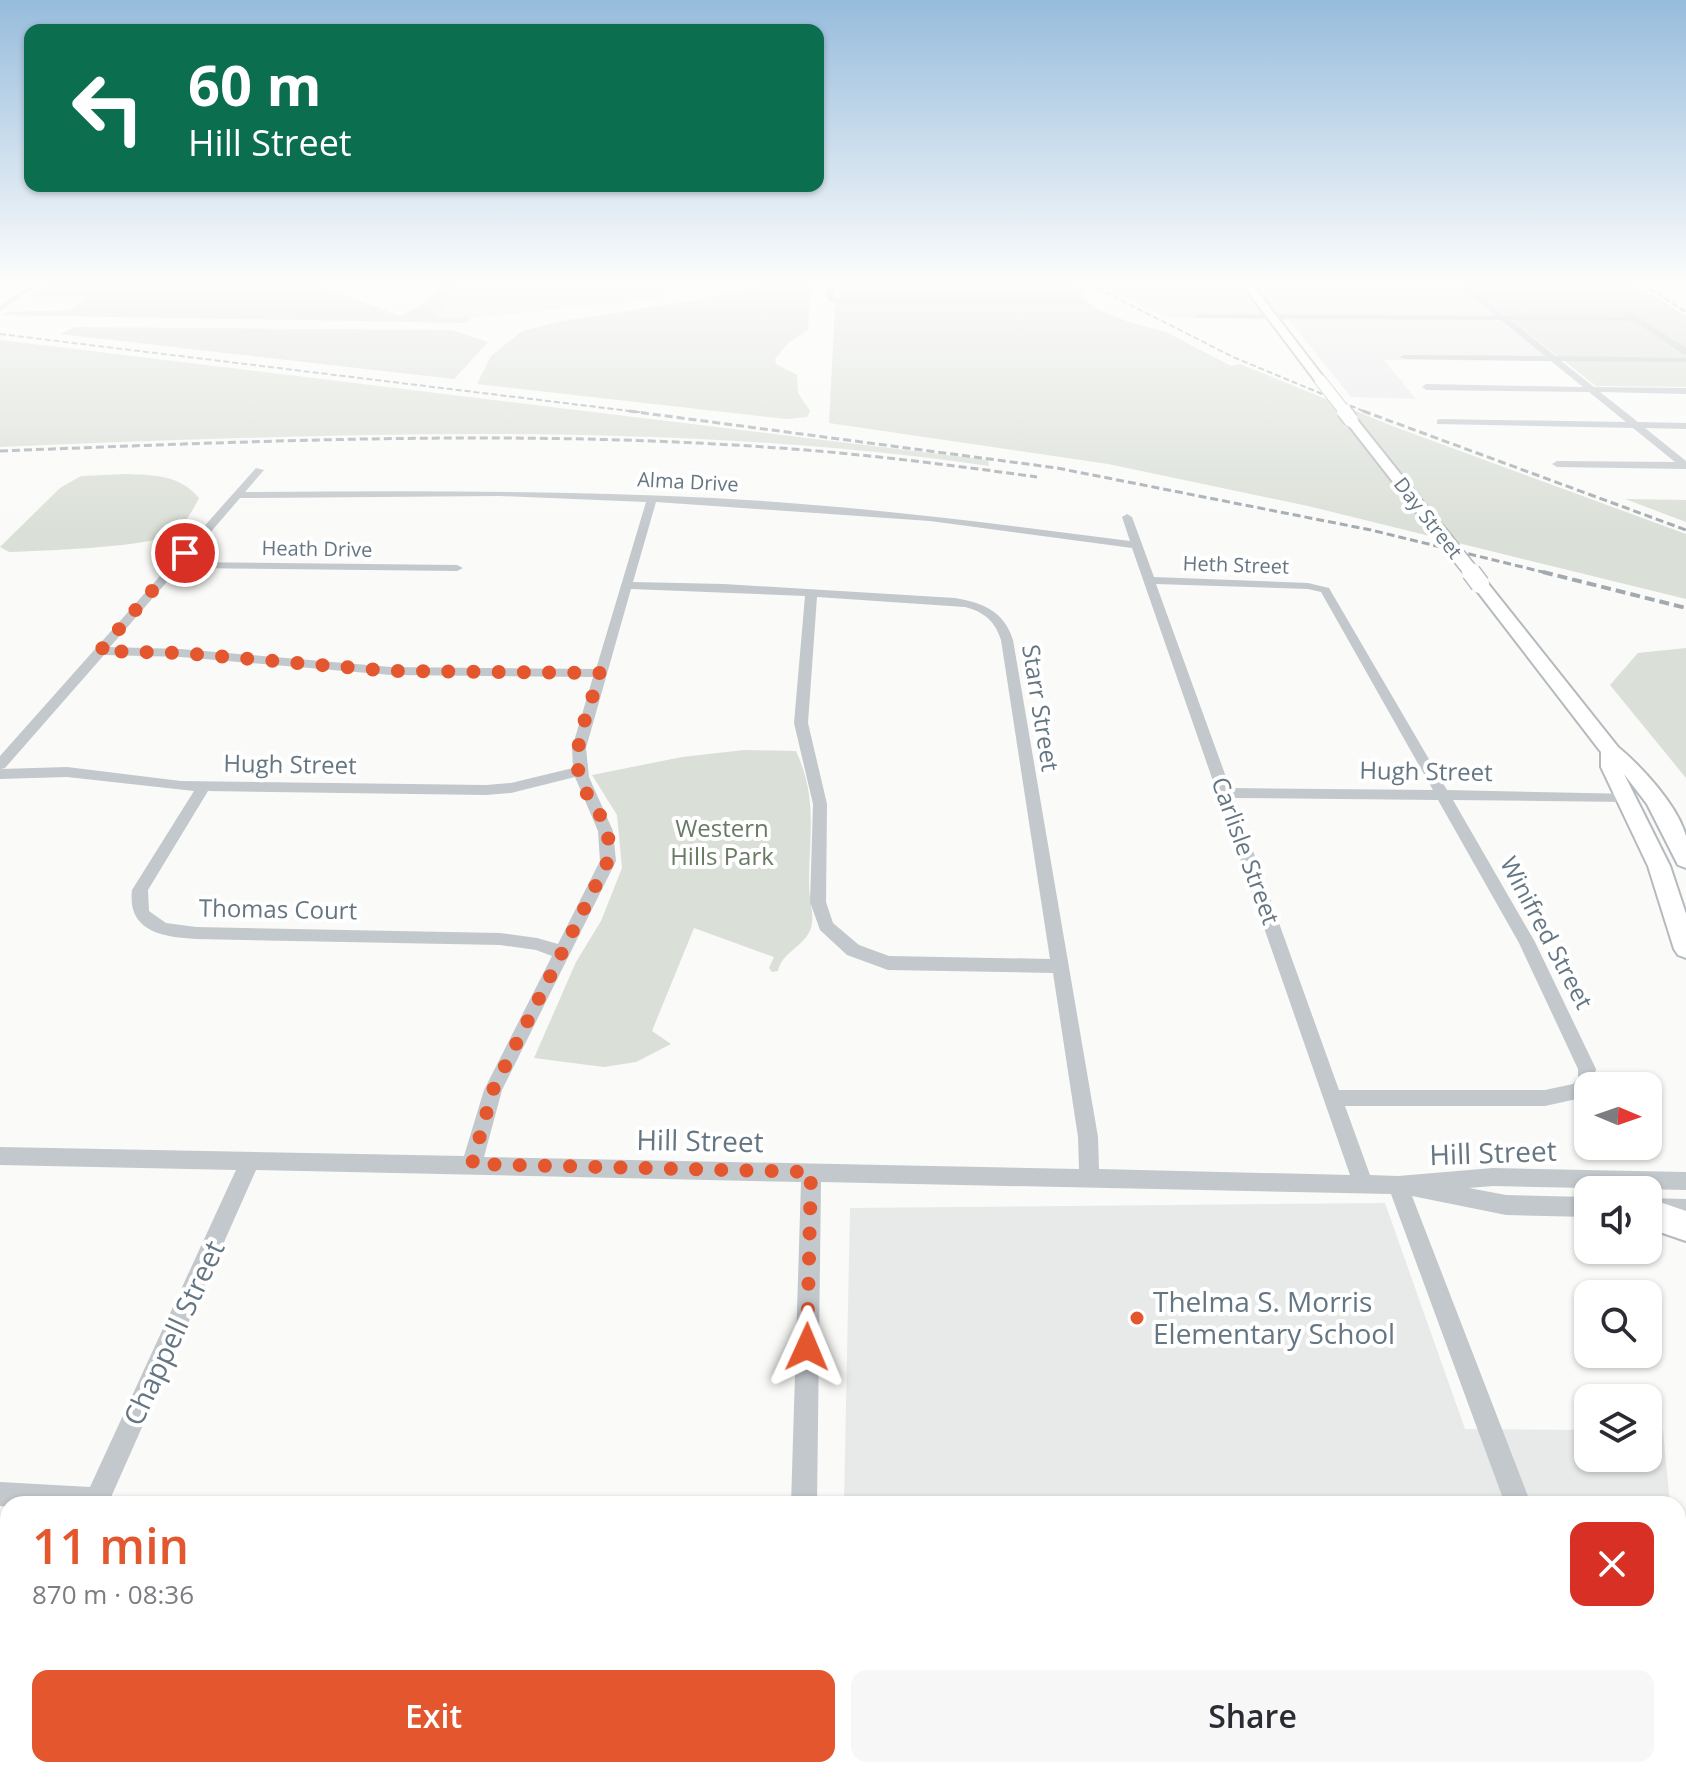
<!DOCTYPE html>
<meta charset="utf-8">
<style>
:root{--surface:#fff;--page:#f7f7f7;--text:#2b2b33;--muted:#7c7c81;--accent:#e4572e}
body{margin:0;font-family:"Open Sans",sans-serif;background:var(--page);color:var(--text);height:100vh;display:flex;flex-direction:column;font-size:30px;white-space:nowrap}
*{box-sizing:border-box;margin:0}
p{font-size:26px;color:var(--muted)}
.icon{flex:none;width:44px;height:44px;fill:none;stroke:currentColor;stroke-width:2;stroke-linecap:round;stroke-linejoin:round}
.map{position:relative;flex:1;overflow:hidden}
.sheet{position:absolute;left:0px;top:1496px;width:1686px;height:282px;display:flex;flex-direction:column;background:var(--surface);border-radius:24px 24px 0 0;box-shadow:0 2px 6px #0004}
.sheet>*{flex:none}
.banner{position:absolute;left:24px;top:24px;width:800px;height:168px;border-radius:16px;box-shadow:0 2px 6px #0004;background:#0b6e4f;color:#fff;overflow:hidden}
.needle{width:52px;rotate:92deg}
.controls{position:absolute;left:1574px;top:1072px;display:grid;gap:16px}
.controls a{display:grid;place-items:center;width:88px;height:88px;border-radius:16px;background:var(--surface);box-shadow:0 2px 6px #0004;font-size:40px}
.pin{position:absolute;display:grid;place-items:center;width:68px;height:68px;color:#fff;margin:-34px;border:4px solid #fff;border-radius:50%;box-shadow:0 2px 8px #0007}
.me{position:absolute;width:88px;margin:-44px;rotate:1deg;stroke-linejoin:round;filter:drop-shadow(0 0 6px #0008)}
.turn{display:flex;align-items:center;gap:28px;height:168px;padding:0 32px;font-size:36px}
.turn .icon{width:104px;height:104px;stroke-width:2.5}
.turn b{display:block;font-size:56px;line-height:68px}
.round{display:grid;place-items:center;flex:none;width:84px;height:84px;border-radius:16px;background:var(--page)}
.headline{display:flex;align-items:center;justify-content:space-between;height:136px;padding:0 32px}
h1{font-size:48px;font-weight:600;line-height:60px;color:var(--accent)}
.cta{display:flex;gap:16px;margin-top:auto;padding:16px 32px}
.cta a{flex:1;height:92px;border-radius:16px;background:var(--accent);color:#fff;font-size:32px;font-weight:600;line-height:92px;text-align:center}
.cta a+a{background:var(--page);color:var(--text)}
.map>svg:first-child{display:block}
.built{fill:#e8e9e9}
.green{fill:#dadfd7}
.lines{fill:none;stroke-linecap:round;stroke-linejoin:round}
.major-casing{stroke:#b5babe;stroke-width:4}
.highway-casing{stroke:#b4b9bd;stroke-width:4}
.minor{fill:#c3c8cc;fill-rule:evenodd}
.major{fill:#fff;fill-rule:evenodd}
.highway{fill:#fff;fill-rule:evenodd}
.rail-far2{stroke:#a2aab0;stroke-width:2;stroke-dasharray:6 3;stroke-linecap:butt}
.rail-far1{stroke:#a2aab0;stroke-width:3;stroke-dasharray:8 4;stroke-linecap:butt}
.rail{stroke:#a2aab0;stroke-width:4;stroke-dasharray:10 5;stroke-linecap:butt}
.major-bridge-far2-casing{stroke:#b5babe;stroke-width:13;stroke-linecap:butt}
.major-bridge-far1-casing{stroke:#b5babe;stroke-width:17;stroke-linecap:butt}
.major-bridge-casing{stroke:#b5babe;stroke-width:21;stroke-linecap:butt}
.major-bridge-far2{stroke:#fff;stroke-width:11}
.major-bridge-far1{stroke:#fff;stroke-width:14}
.major-bridge{stroke:#fff;stroke-width:18}
.route{stroke:#e4572e;stroke-width:14;stroke-dasharray:0 25.2}
.poi-dot{fill:#e4572e;stroke:#fff;stroke-width:3}
.labels{text-anchor:middle;stroke-width:8;stroke-linejoin:round;paint-order:stroke}
.far-street-label{font-size:20px;fill:#657683;stroke:#fff}
.street-label{font-size:24px;fill:#657683;stroke:#fff}
.park-label{font-size:24px;fill:#687a64;stroke:#fff}
.near-street-label{font-size:28px;fill:#657683;stroke:#fff}
.near-poi-label{font-size:28px;fill:#657683;stroke:#fff;text-anchor:start}
</style>
<div class="map">
<svg width="1686" height="1777" viewBox="0 0 1686 1777">
<rect width="100%" height="100%" fill="#fafaf8"/>
<g class="built">
<path d="M 458,284 L 665,284 L 659,299 L 471,318 L 434,319 Z"/>
<path d="M 1099,284 L 1467,284 L 1566,361 L 1384,360 L 1416,399 L 1351,397 L 1289,320 L 1166,318 Z"/>
<path d="M 1385,1203 L 1465,1429 L 1588,1430 L 1588,1458 L 1648,1458 L 1648,1431 L 1663,1431 L 1670,1504 L 844,1504 L 850,1208 Z"/>
<path d="M 1678,1586 L 1686,1667 L 1686,1777 L 840,1777 L 840,1770 L 1678,1770 Z"/>
</g>
<g class="green">
<path d="M 47,284 L 315,284 L 400,316 L 427,302 L 442,284 L 458,284 L 435,318 L 471,318 L 466,323 L 1,315 L 9,312 L 70,310 L 87,297 L 28,297 Z"/>
<path d="M 759,284 L 812,284 L 808,330 L 789,342 L 775,359 L 776,364 L 797,375 L 798,393 L 810,411 L 807,417 L 787,419 L 477,384 L 491,356 L 522,331 L 561,321 L 704,299 Z"/>
<path d="M 841,284 L 1071,284 L 1084,292 L 1082,298 L 1097,309 L 1129,322 L 1166,332 L 1231,366 L 1240,364 L 1395,427 L 1686,534 L 1686,599 L 1308,506 L 1108,464 L 829,423 L 835,306 L 840,298 Z"/>
<path d="M 1467,284 L 1635,284 L 1686,316 L 1686,387 L 1596,386 Z"/>
<path d="M 75,327 L 452,330 L 488,342 L 454,379 L 60,334 Z"/>
<path d="M 0,340 L 988,460 L 989,466 C 661,419 330,434 0,447 Z"/>
<path d="M 127,474 C 155,475 180,475 199,498 C 193,510 185,524 174,533 C 157,547 38,551 9,552 L 0,547 L 60,488 L 81,476 Z"/>
<path d="M 1625,499 L 1686,500 L 1686,522 Z"/>
<path d="M 1686,648 L 1686,778 L 1610,685 L 1638,653 Z"/>
<path d="M 744,750 L 796,751 C 818,799 809,834 809,885 C 809,899 815,915 811,928 C 804,948 782,951 778,971 L 772,972 L 769,968 L 774,957 L 694,928 L 652,1031 L 671,1044 L 636,1062 L 604,1067 L 534,1058 L 576,962 L 601,921 L 622,868 L 617,815 L 592,775 L 682,757 Z"/>
</g>
<g class="lines">
<defs>
<g id="major">
<path d="M 1242,284 L 1252,284 L 1324,378 L 1324,382 L 1316,382 Z"/>
<path d="M 1347,417 L 1355,417 L 1442,526 L 1442,532 L 1432,532 L 1347,423 Z"/>
<path d="M 1480,579 L 1486,581 L 1618,747 C 1642,767 1677,805 1686,836 C 1686,845 1686,858 1686,868 L 1678,865 L 1647,804 L 1624,774 L 1670,866 L 1686,914 L 1686,958 L 1678,955 L 1674,949 L 1648,866 L 1601,767 L 1601,752 L 1474,587 L 1474,581 Z"/>
</g>
<path id="highway" d="M 1648,1198 L 1686,1211 L 1686,1241 L 1648,1228 Z"/>
</defs>
<use href="#major" class="major-casing"/>
<use href="#highway" class="highway-casing"/>
<g class="minor">
<path d="M 31,284 L 39,284 L 0,311 L 0,306 Z"/>
<path d="M 828,284 L 835,284 L 835,298 L 850,301 L 1085,301 L 1089,303 L 1085,305 L 850,305 L 830,302 L 826,296 Z"/>
<path d="M 1458,284 L 1466,284 L 1505,316 L 1627,317 L 1623,313 L 1630,311 L 1686,348 L 1686,354 L 1683,354 L 1634,321 L 1511,320 L 1555,356 L 1686,358 L 1686,362 L 1561,361 L 1594,387 L 1686,388 L 1686,394 L 1600,392 L 1638,422 L 1686,423 L 1686,429 L 1645,428 L 1686,461 L 1686,469 L 1557,467 L 1552,464 L 1557,461 L 1675,462 L 1633,428 L 1437,424 L 1437,420 L 1440,419 L 1626,422 L 1589,392 L 1426,390 L 1422,387 L 1426,384 L 1583,387 L 1551,361 L 1404,359 L 1400,357 L 1404,355 L 1545,356 L 1501,320 L 1199,318 L 1195,316 L 1199,314 L 1496,316 Z"/>
<path d="M 256,468 L 264,470 L 245,492 C 401,491 557,490 713,498 C 853,505 991,523 1130,541 L 1122,517 L 1127,514 L 1132,517 L 1154,577 L 1308,583 L 1329,588 L 1447,790 L 1633,794 L 1635,797 L 1628,802 L 1453,800 L 1535,942 L 1596,1069 L 1593,1086 L 1588,1086 L 1586,1097 L 1545,1106 L 1345,1106 L 1370,1175 L 1398,1176 L 1493,1168 L 1686,1172 L 1686,1190 L 1493,1186 L 1469,1188 L 1506,1195 L 1588,1197 L 1588,1217 L 1506,1215 L 1412,1196 L 1531,1504 L 1505,1504 L 1391,1194 L 821,1182 L 817,1504 L 791,1504 L 801,1182 L 256,1170 L 108,1504 L 8,1504 L 8,1507 L 0,1506 L 0,1482 L 90,1487 L 236,1170 L 0,1165 L 0,1147 L 464,1156 L 484,1090 L 552,956 L 536,950 L 500,945 L 196,939 C 163,937 127,932 132,890 L 194,791 L 67,777 L 0,779 L 0,756 ZM 500,496 L 646,502 L 596,669 L 391,667 L 181,649 L 110,647 L 179,568 L 457,571 L 463,568 L 457,565 L 185,562 L 240,498 ZM 656,502 L 930,521 L 1132,548 L 1350,1175 L 1099,1169 L 1098,1137 L 1013,640 C 1004,611 983,603 955,598 L 724,584 L 633,582 ZM 1156,584 L 1308,589 L 1321,592 L 1433,790 L 1230,788 ZM 631,589 L 805,596 L 794,723 L 813,804 L 810,902 L 820,930 L 847,955 L 888,970 L 1053,973 L 1078,1137 L 1079,1169 L 484,1157 L 502,1090 L 616,861 L 613,831 L 589,777 L 586,748 ZM 817,597 L 965,607 C 984,612 995,621 1001,640 L 1050,959 L 889,956 L 859,945 L 833,923 L 826,902 L 827,804 L 808,723 ZM 104,655 L 181,657 L 391,675 L 593,677 L 572,748 L 573,768 L 511,783 L 486,785 L 181,781 L 67,767 L 1,769 L 5,768 ZM 575,777 L 598,831 L 600,861 L 558,944 L 537,938 L 500,933 L 196,927 L 166,923 L 149,911 L 148,890 L 208,791 L 486,795 L 511,793 ZM 1234,798 L 1438,800 L 1519,943 L 1578,1069 L 1578,1078 L 1573,1084 L 1545,1090 L 1339,1090 Z"/>
<path d="M 1648,1198 L 1686,1199 L 1686,1219 L 1648,1218 Z"/>
<path d="M 8,1678 L 8,1720 L 0,1723 L 0,1681 Z"/>
<path d="M 0,1754 L 8,1754 L 8,1770 L 22,1770 L 19,1777 L 0,1777 Z"/>
<path d="M 171,1770 L 452,1770 L 455,1777 L 173,1777 Z"/>
<path d="M 781,1770 L 809,1770 L 809,1777 L 779,1777 Z"/>
<path d="M 1605,1770 L 1633,1770 L 1636,1777 L 1606,1777 Z"/>
</g>
<use href="#major" class="major"/>
<use href="#highway" class="highway"/>
<g class="rail-far2">
<path d="M 1089,284 L 1233,357 L 1368,413"/>
<path d="M 1642,284 L 1686,312"/>
<path d="M 0,334 L 646,413"/>
</g>
<g class="rail-far1">
<path d="M 629,411 L 1057,468 L 1371,530 L 1551,574"/>
<path d="M 1363,411 L 1686,530"/>
<path d="M 0,451 C 259,441 520,429 779,448 C 865,454 951,465 1037,477"/>
</g>
<path class="rail" d="M 1543,572 L 1686,608"/>
<defs>
<path id="major-bridge-far2" d="M 1320,380 L 1346,413"/>
<g id="major-bridge-far1">
<path d="M 1344,411 L 1351,420"/>
<path d="M 1437,529 L 1473,574"/>
</g>
<path id="major-bridge" d="M 1471,572 L 1480,584"/>
</defs>
<use href="#major-bridge-far2" class="major-bridge-far2-casing"/>
<use href="#major-bridge-far1" class="major-bridge-far1-casing"/>
<use href="#major-bridge" class="major-bridge-casing"/>
<use href="#major-bridge-far2" class="major-bridge-far2"/>
<use href="#major-bridge-far1" class="major-bridge-far1"/>
<use href="#major-bridge" class="major-bridge"/>
</g>
<linearGradient id="sky" x2="0" y2="1"><stop stop-color="#96bcdc"/><stop offset="0.53" stop-color="#fdfdfc"/><stop offset="1" stop-color="#fdfdfc" stop-opacity="0"/></linearGradient>
<rect width="1686" height="533" fill="url(#sky)"/>
<g class="lines">
<path class="route" d="M 185,553 L 100,651 L 181,653 L 391,671 L 600,673 C 592,702 574,740 578,769 C 583,804 615,815 608,861 L 493,1090 L 472,1164 L 811,1172 L 807,1347"/>
</g>
<circle class="poi-dot" cx="1137" cy="1318" r="8"/>
<g class="labels">
<g class="far-street-label">
<text transform="translate(688 482) rotate(3)" y="7">Alma Drive</text>
<text transform="translate(1428 518) rotate(52)" y="7">Day Street</text>
<text transform="translate(317 549) rotate(1)" y="7">Heath Drive</text>
<text transform="translate(1236 565) rotate(2)" y="7">Heth Street</text>
</g>
<g class="street-label">
<text transform="translate(1040 708) rotate(81)" y="8">Starr Street</text>
<text transform="translate(290 765) rotate(1)" y="8">Hugh Street</text>
<text transform="translate(1426 772) rotate(1)" y="8">Hugh Street</text>
<text transform="translate(1245 851) rotate(70)" y="8">Carlisle Street</text>
<text transform="translate(278 910) rotate(1)" y="8">Thomas Court</text>
<text transform="translate(1546 933) rotate(62)" y="8">Winifred Street</text>
</g>
<g class="park-label">
<text x="722" y="837">Western<tspan x="722" dy="28">Hills Park</tspan></text>
</g>
<g class="near-street-label">
<text transform="translate(700 1141) rotate(1)" y="10">Hill Street</text>
<text transform="translate(1493 1153) rotate(-2)" y="10">Hill Street</text>
<text transform="translate(174 1333) rotate(-65)" y="10">Chappell Street</text>
</g>
<g class="near-poi-label">
<text x="1153" y="1312">Thelma S. Morris<tspan x="1153" dy="32">Elementary School</tspan></text>
</g>
</g>
</svg>
<div class="controls">
<a><svg class="needle" viewBox="-14 -14 28 28"><path d="M0-13l5 13h-10z" fill="#e53935"/><path d="M0 13l5-13h-10z" fill="#7c7c81"/></svg></a>
<a><svg class="icon" aria-label="sound" viewBox="0 0 24 24"><path d="M4 9h4l5-4v14l-5-4H4zM17 9q2 3 0 6"/></svg></a>
<a><svg class="icon" aria-label="search" viewBox="0 0 24 24"><circle cx="10" cy="10" r="6"/><path d="M15 15l6 6"/></svg></a>
<a><svg class="icon" aria-label="layers" viewBox="0 0 24 24"><path d="M12 4l9 5-9 5-9-5zM3 14l9 5 9-5"/></svg></a>
</div>
<div class="pin" style="left:185px;top:553px;background:#d93025"><svg class="icon" aria-label="arrive" viewBox="0 0 24 24"><path d="M6 21V4h12l-3 4 3 4H6"/></svg></div>
<svg class="me" style="left:807px;top:1347px" viewBox="-20 -20 40 40"><path d="M0-17L14 15 0 8-14 15z" fill="#e4572e" stroke="#fff" stroke-width="4"/></svg>
<div class="banner">
<div class="turn"><svg class="icon" aria-label="left" viewBox="0 0 24 24"><path d="M17 20v-9H6M10 6l-5 5 5 5"/></svg><div><b>60 m</b>Hill Street</div></div>
</div>
<section class="sheet">
<div class="headline"><div><h1>11 min</h1><p>870 m · 08:36</p></div><a class="round" style="background:#d93025;color:#fff"><svg class="icon" aria-label="close" viewBox="0 0 24 24"><path d="M6 6l12 12M18 6L6 18"/></svg></a></div>
<div class="cta"><a>Exit</a><a>Share</a></div>
</section>
</div>
